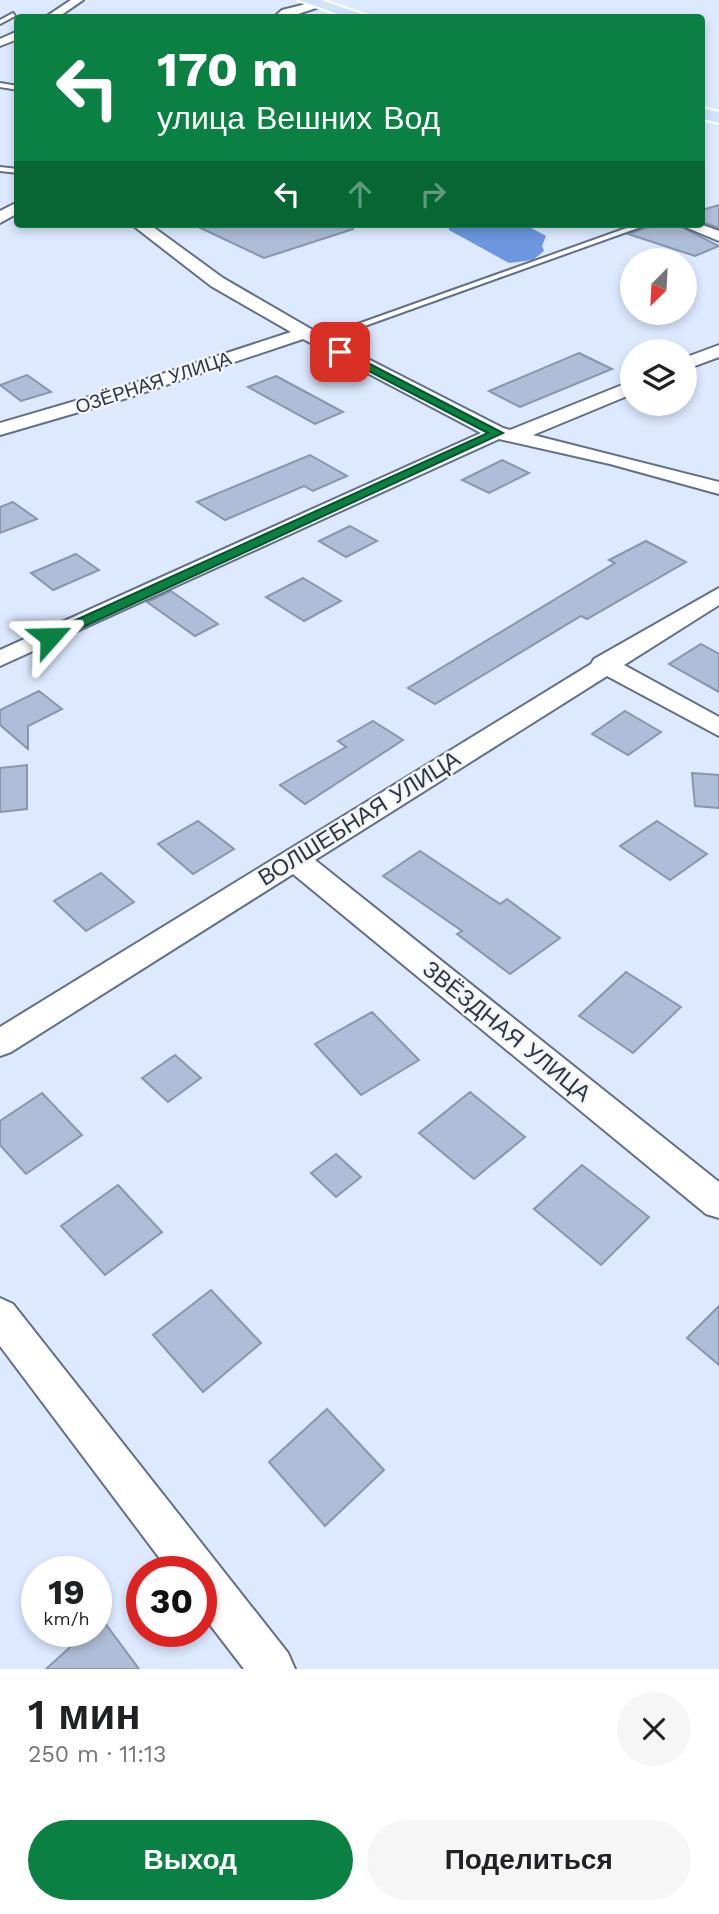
<!DOCTYPE html>
<html lang="ru">
<meta charset="utf-8">
<style>
:root{--surface:#fff;--page:#f6f6f6;--text:#202124;--muted:#757577;--accent:#0b8043}
body{margin:0;font-family:"Work Sans",sans-serif;background:var(--page);color:var(--text);height:100vh;display:flex;flex-direction:column;font-size:26px;white-space:nowrap}
*{box-sizing:border-box;margin:0}
p{font-size:23px;color:var(--muted)}
.icon{flex:none;width:38px;height:38px;fill:none;stroke:currentColor;stroke-width:2;stroke-linecap:round;stroke-linejoin:round}
.map{position:relative;height:1669px;overflow:hidden}
.sheet{display:flex;flex-direction:column;background:var(--surface);flex:1}
.sheet>*{flex:none}
.guide{position:absolute;left:14px;top:14px;width:691px;height:214px;border-radius:7px;box-shadow:0 4px 10px #0003;background:#0b8043;color:#fff;overflow:hidden}
.needle{width:46px;rotate:204deg}
.buttons{position:absolute;left:620px;top:248px;display:grid;gap:14px}
.buttons a{display:grid;place-items:center;width:77px;height:77px;border-radius:50%;background:var(--surface);box-shadow:0 4px 10px #0003;font-size:35px}
.speed{position:absolute;left:21px;top:1556px;display:flex;gap:14px;font-size:35px;font-weight:700;text-align:center}
.speed>*{display:grid;place-content:center;width:91px;height:91px;border-radius:50%;background:var(--surface);box-shadow:0 4px 10px #0003;line-height:1}
.speed small{font-size:18px;font-weight:400}
.speed .limit{border:10px solid #d22;background:#fff;color:#111}
.pin{position:absolute;display:grid;place-items:center;width:60px;height:60px;color:#fff;margin:-30px;border-radius:14px;box-shadow:0 4px 10px #0006}
.me{position:absolute;width:77px;margin:-38px;rotate:65deg;stroke-linejoin:round;filter:drop-shadow(0 0 5px #0008)}
.turn{display:flex;align-items:center;gap:24px;height:147px;padding:0 28px;font-size:32px}
.turn .icon{width:91px;height:91px;stroke-width:2.5}
.turn b{display:block;font-size:49px;line-height:60px}
.lanes{display:flex;align-items:center;height:66px;padding:0 28px;background:#0003;justify-content:center;gap:35px;direction:ltr}
.lanes .off{opacity:.35}
.round{display:grid;place-items:center;flex:none;width:74px;height:74px;border-radius:37px;background:var(--page)}
.head{display:flex;align-items:center;justify-content:space-between;height:119px;padding:0 28px}
h1{font-size:42px;font-weight:600;line-height:52px}
.cta{display:flex;gap:14px;margin-top:auto;padding:14px 28px}
.cta a{flex:1;height:80px;border-radius:42px;background:var(--accent);color:#fff;font-size:28px;font-weight:600;line-height:80px;text-align:center}
.cta a+a{background:var(--page);color:var(--text)}
.map>svg:first-child{display:block}
.water{fill:#6c96df}
.building{fill:#aebdd8;stroke:#8796af;stroke-width:2}
.lines{fill:none;stroke-linecap:round;stroke-linejoin:round}
.service-casing{stroke:#627087;stroke-width:4}
.minor-casing{stroke:#627087;stroke-width:4}
.primary-casing{stroke:#fff;stroke-width:4}
.service{fill:#fff;fill-rule:evenodd}
.minor{fill:#fff;fill-rule:evenodd}
.primary{fill:#d3e2fb;fill-rule:evenodd}
.route{fill:#0b8043;stroke:#07532c;stroke-width:2}
.labels{text-anchor:middle;stroke-width:5;stroke-linejoin:round;paint-order:stroke}
.far-street-label{font-size:19px;fill:#2f3640;stroke:#f2f6fb}
.street-label{font-size:23px;fill:#2f3640;stroke:#f2f6fb}
</style>
<div class="map">
<svg width="719" height="1669" viewBox="0 0 719 1669">
<rect width="100%" height="100%" fill="#dce9ff"/>
<path class="water" d="M 454,224 L 524,224 L 546,236 L 542,246 L 544,251 L 533,260 L 509,263 L 449,230 L 449,226 Z"/>
<g class="building">
<path d="M 719,205 L 719,228 L 702,222 L 702,210 Z"/>
<path d="M 192,224 L 352,224 L 353,229 L 264,258 Z"/>
<path d="M 657,224 L 676,224 L 719,246 L 695,256 L 628,234 Z"/>
<path d="M 579,353 L 612,369 L 520,407 L 489,391 Z"/>
<path d="M 27,375 L 51,392 L 21,401 L 0,385 Z"/>
<path d="M 276,376 L 343,412 L 315,424 L 248,387 Z"/>
<path d="M 310,455 L 347,476 L 313,491 L 304,486 L 225,520 L 197,502 Z"/>
<path d="M 502,460 L 529,473 L 489,493 L 462,480 Z"/>
<path d="M 13,502 L 37,519 L 0,533 L 0,507 Z"/>
<path d="M 350,526 L 377,541 L 346,557 L 319,541 Z"/>
<path d="M 646,541 L 686,562 L 587,619 L 581,616 L 435,704 L 408,688 L 615,563 L 609,560 Z"/>
<path d="M 76,554 L 99,570 L 53,590 L 31,573 Z"/>
<path d="M 303,578 L 341,601 L 304,621 L 266,597 Z"/>
<path d="M 171,591 L 218,624 L 195,636 L 147,602 Z"/>
<path d="M 701,644 L 719,654 L 719,692 L 669,664 Z"/>
<path d="M 39,691 L 62,709 L 28,726 L 28,749 L 0,725 L 0,710 Z"/>
<path d="M 625,711 L 661,732 L 628,755 L 592,734 Z"/>
<path d="M 373,721 L 403,740 L 305,804 L 280,785 L 346,747 L 338,741 Z"/>
<path d="M 27,765 L 27,809 L 0,812 L 0,768 Z"/>
<path d="M 692,773 L 719,775 L 719,808 L 695,806 Z"/>
<path d="M 198,821 L 234,849 L 193,874 L 158,844 Z"/>
<path d="M 657,821 L 707,854 L 670,880 L 620,846 Z"/>
<path d="M 420,851 L 500,904 L 507,899 L 560,938 L 510,974 L 457,934 L 462,931 L 383,876 Z"/>
<path d="M 101,873 L 134,902 L 86,931 L 54,901 Z"/>
<path d="M 626,972 L 681,1007 L 633,1053 L 579,1016 Z"/>
<path d="M 372,1012 L 419,1060 L 361,1095 L 315,1044 Z"/>
<path d="M 175,1055 L 201,1078 L 168,1102 L 142,1078 Z"/>
<path d="M 470,1092 L 525,1137 L 474,1179 L 419,1133 Z"/>
<path d="M 42,1093 L 82,1135 L 26,1174 L 0,1145 L 0,1121 Z"/>
<path d="M 336,1154 L 361,1177 L 336,1197 L 311,1173 Z"/>
<path d="M 582,1165 L 649,1217 L 601,1265 L 534,1209 Z"/>
<path d="M 118,1185 L 162,1232 L 105,1275 L 61,1226 Z"/>
<path d="M 211,1290 L 261,1343 L 203,1392 L 153,1335 Z"/>
<path d="M 719,1306 L 719,1365 L 687,1338 Z"/>
<path d="M 327,1409 L 384,1470 L 325,1526 L 269,1462 Z"/>
<path d="M 102,1619 L 139,1669 L 46,1669 L 88,1631 L 96,1631 L 96,1624 Z"/>
</g>
<g class="lines">
<defs>
<g id="service">
<path d="M 13,13 L 15,16 L 0,24 L 0,20 Z"/>
<path d="M 0,83 L 18,86 L 18,90 L 0,87 Z"/>
<path d="M 0,167 L 18,169 L 18,173 L 0,171 Z"/>
<path d="M 638,224 L 649,224 L 320,342 L 313,340 Z"/>
</g>
<g id="minor">
<path d="M 71,0 L 83,0 L 57,18 L 44,18 Z"/>
<path d="M 318,1 L 323,4 L 322,6 L 286,18 L 273,18 L 282,10 Z"/>
<path d="M 18,31 L 18,39 L 0,46 L 0,39 Z"/>
<path d="M 18,202 L 18,213 L 0,223 L 0,211 Z"/>
<path d="M 131,224 L 149,224 L 223,278 L 323,336 L 503,428 L 510,430 L 632,381 L 632,394 L 533,435 L 719,482 L 719,494 L 610,464 L 499,439 L 0,666 L 0,650 L 481,433 L 303,339 L 127,398 L 0,435 L 0,423 L 113,390 L 291,332 L 211,286 Z"/>
<path d="M 678,224 L 700,224 L 719,231 L 719,241 Z"/>
<path d="M 719,345 L 719,357 L 684,370 L 684,358 Z"/>
<path d="M 719,588 L 719,605 L 624,665 L 719,717 L 719,736 L 607,676 L 315,860 L 719,1182 L 719,1218 L 706,1214 L 293,874 L 11,1052 L 0,1056 L 0,1027 L 591,664 L 594,659 Z"/>
<path d="M 0,1298 L 13,1304 L 288,1653 L 295,1669 L 244,1669 L 201,1613 L 201,1572 L 170,1572 L 0,1346 Z"/>
</g>
<g id="primary">
<path d="M 298,0 L 321,0 L 374,18 L 349,18 Z"/>
<path d="M 702,108 L 719,112 L 719,123 L 702,119 Z"/>
</g>
</defs>
<use href="#service" class="service-casing"/>
<use href="#minor" class="minor-casing"/>
<use href="#primary" class="primary-casing"/>
<use href="#service" class="service"/>
<use href="#minor" class="minor"/>
<use href="#primary" class="primary"/>
</g>
<path class="route" d="M 336,350 L 343,350 L 503,433 L 55,640 L 45,640 L 45,634 L 488,433 L 336,354 Z"/>
<g class="labels">
<g class="far-street-label">
<text transform="translate(153 382) rotate(-18)" y="7">ОЗЁРНАЯ УЛИЦА</text>
</g>
<g class="street-label">
<text transform="translate(359 818) rotate(-32)" y="8">ВОЛШЕБНАЯ УЛИЦА</text>
<text transform="translate(507 1031) rotate(39)" y="8">ЗВЁЗДНАЯ УЛИЦА</text>
</g>
</g>
</svg>
<div class="buttons">
<a><svg class="needle" viewBox="-14 -14 28 28"><path d="M0-13l5 13h-10z" fill="#e53935"/><path d="M0 13l5-13h-10z" fill="#757577"/></svg></a>
<a><svg class="icon" aria-label="layers" viewBox="0 0 24 24"><path d="M12 4l9 5-9 5-9-5zM3 14l9 5 9-5"/></svg></a>
</div>
<div class="speed"><div>19<small>km/h</small></div><div class="limit">30</div></div>
<div class="pin" style="left:340px;top:352px;background:#d93025"><svg class="icon" aria-label="arrive" viewBox="0 0 24 24"><path d="M6 21V4h12l-3 4 3 4H6"/></svg></div>
<svg class="me" style="left:50px;top:637px" viewBox="-20 -20 40 40"><path d="M0-17L14 15 0 8-14 15z" fill="#0b8043" stroke="#fff" stroke-width="4"/></svg>
<div class="guide">
<div class="turn"><svg class="icon" aria-label="left" viewBox="0 0 24 24"><path d="M17 20v-9H6M10 6l-5 5 5 5"/></svg><div><b>170 m</b>улица Вешних Вод</div></div>
<div class="lanes"><svg class="icon" aria-label="left" viewBox="0 0 24 24"><path d="M17 20v-9H6M10 6l-5 5 5 5"/></svg><svg class="icon off" aria-label="ahead" viewBox="0 0 24 24"><path d="M12 20V5M6 11l6-6 6 6"/></svg><svg class="icon off" aria-label="right" viewBox="0 0 24 24"><path d="M7 20v-9h11M14 6l5 5-5 5"/></svg></div>
</div>
</div>
<section class="sheet">
<div class="head"><div><h1>1 мин</h1><p>250 m · 11:13</p></div><a class="round"><svg class="icon" aria-label="close" viewBox="0 0 24 24"><path d="M6 6l12 12M18 6L6 18"/></svg></a></div>
<div class="cta"><a>Выход</a><a>Поделиться</a></div>
</section>
